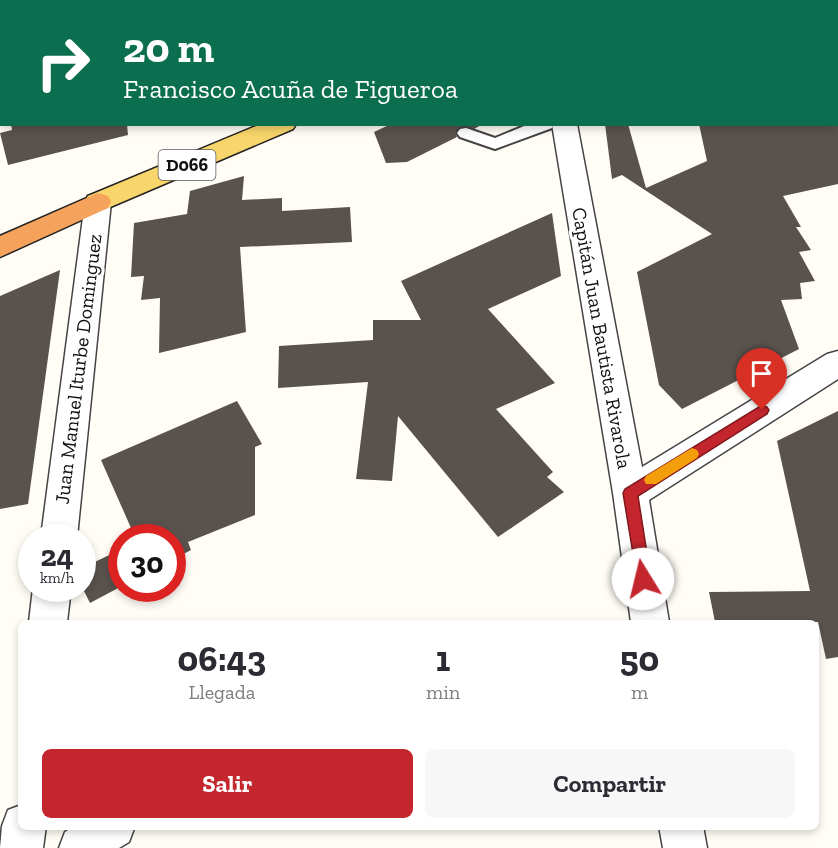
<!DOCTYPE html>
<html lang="es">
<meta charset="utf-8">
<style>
:root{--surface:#fff;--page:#f7f7f7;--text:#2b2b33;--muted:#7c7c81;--accent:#c4262e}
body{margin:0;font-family:"Zilla Slab",serif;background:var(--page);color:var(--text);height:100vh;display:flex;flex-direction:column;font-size:22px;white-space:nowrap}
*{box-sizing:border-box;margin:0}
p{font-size:20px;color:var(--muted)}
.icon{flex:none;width:33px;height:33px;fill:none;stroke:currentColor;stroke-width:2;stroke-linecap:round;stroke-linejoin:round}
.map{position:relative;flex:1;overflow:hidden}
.details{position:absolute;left:18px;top:620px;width:801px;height:210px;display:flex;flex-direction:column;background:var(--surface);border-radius:9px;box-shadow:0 3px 9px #0003}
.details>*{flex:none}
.banner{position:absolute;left:0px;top:0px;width:838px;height:126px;box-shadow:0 3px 9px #0003;background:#0b6e4f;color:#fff;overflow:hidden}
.speed{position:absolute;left:18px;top:524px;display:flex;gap:12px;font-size:30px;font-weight:700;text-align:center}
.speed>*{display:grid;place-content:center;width:78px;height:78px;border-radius:50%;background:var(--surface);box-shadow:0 3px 9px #0003;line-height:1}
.speed small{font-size:15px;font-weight:400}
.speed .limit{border:9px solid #d22;background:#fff;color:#111}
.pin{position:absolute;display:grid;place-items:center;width:51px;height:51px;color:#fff;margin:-62px -26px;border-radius:50% 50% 50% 0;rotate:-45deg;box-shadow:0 0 6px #0007}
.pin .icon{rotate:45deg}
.me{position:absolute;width:66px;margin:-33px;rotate:351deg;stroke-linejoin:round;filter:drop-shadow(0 0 4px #0008)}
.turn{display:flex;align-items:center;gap:21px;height:126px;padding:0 24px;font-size:27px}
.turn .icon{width:78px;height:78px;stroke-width:2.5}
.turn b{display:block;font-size:42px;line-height:51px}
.eta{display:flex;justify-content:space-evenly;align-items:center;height:102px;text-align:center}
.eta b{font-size:36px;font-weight:800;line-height:42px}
.action{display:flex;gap:12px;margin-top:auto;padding:12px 24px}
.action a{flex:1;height:69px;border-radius:9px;background:var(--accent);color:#fff;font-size:24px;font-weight:800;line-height:69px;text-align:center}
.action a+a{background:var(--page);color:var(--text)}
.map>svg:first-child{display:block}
.building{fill:#5a524d}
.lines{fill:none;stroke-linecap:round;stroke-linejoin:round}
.lane-casing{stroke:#444;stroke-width:4}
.street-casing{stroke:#444;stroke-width:3}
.secondary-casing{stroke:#333;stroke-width:3}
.primary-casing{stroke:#222;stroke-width:3}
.highway-casing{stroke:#222;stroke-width:3}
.lane{fill:#fff;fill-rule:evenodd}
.street{fill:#fff;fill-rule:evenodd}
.secondary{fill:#fff6b0;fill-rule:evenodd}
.primary{fill:#f9d66b;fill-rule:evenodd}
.highway{fill:#f5a25d;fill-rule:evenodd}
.route{fill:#c4262e;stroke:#7f191e;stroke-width:1.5}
.slow{fill:#f59e0b}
.labels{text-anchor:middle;stroke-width:6;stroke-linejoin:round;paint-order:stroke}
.shield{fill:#fff;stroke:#585858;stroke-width:1.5}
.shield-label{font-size:18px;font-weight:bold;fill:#111}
.street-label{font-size:20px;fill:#111;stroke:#fff}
</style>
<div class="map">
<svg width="838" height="848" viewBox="0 0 838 848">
<rect width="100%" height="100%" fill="#fffdf5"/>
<g class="building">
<path d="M 11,124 L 127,124 L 128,135 L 8,165 L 0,133 L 12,130 Z"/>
<path d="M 391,124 L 483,124 L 474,129 L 460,127 L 455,133 L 457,137 L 407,162 L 386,163 L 374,132 Z"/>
<path d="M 605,124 L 628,124 L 646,188 L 707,161 L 699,124 L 838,124 L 838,184 L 783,196 L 801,227 L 796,227 L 811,250 L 799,252 L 815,281 L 800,283 L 802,299 L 781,300 L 799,349 L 682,409 L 659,385 L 637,272 L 712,234 L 622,175 L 612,179 Z"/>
<path d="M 244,176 L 242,200 L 282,198 L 282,211 L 350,207 L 352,242 L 240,247 L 246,332 L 159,353 L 160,298 L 141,300 L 144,276 L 131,277 L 134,223 L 187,214 L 190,191 Z"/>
<path d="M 552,213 L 561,276 L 488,309 L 555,383 L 496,409 L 553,472 L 547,477 L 564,492 L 498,537 L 398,416 L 392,481 L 356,479 L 368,382 L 278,388 L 279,346 L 373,340 L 373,320 L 421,320 L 401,281 Z"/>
<path d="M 60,270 L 28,504 L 0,509 L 0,296 Z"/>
<path d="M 237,401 L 262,444 L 255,447 L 255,515 L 188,542 L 191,550 L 172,560 L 172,537 L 135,537 L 101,460 Z"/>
<path d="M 838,411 L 838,657 L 826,659 L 818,622 L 715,622 L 709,592 L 810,591 L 777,441 Z"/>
<path d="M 122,549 L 122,586 L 90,603 L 82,587 L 82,568 Z"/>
</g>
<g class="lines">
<defs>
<g id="lane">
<path d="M 649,0 L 664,0 L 665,2 L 650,2 Z"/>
<path d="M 809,0 L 823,0 L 824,2 L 809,2 Z"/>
<path d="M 838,1 L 838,9 L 837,9 L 837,2 L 833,2 Z"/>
<path d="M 837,20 L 838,21 L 838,31 L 837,30 Z"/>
<rect x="837" y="74" width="1" height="10"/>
<path d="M 529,124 L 554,124 L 552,128 L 495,149 L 460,137 L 457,133 L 460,129 L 466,128 L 495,138 Z"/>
</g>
<g id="street">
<path d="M 160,0 L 190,0 L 159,2 Z"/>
<rect x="0" y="20" width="2" height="14"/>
<path d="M 552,124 L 577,124 L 642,467 L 827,354 L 838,351 L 838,379 L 649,500 L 669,622 L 631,622 L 613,493 Z"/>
<path d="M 98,193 L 108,196 L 111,202 L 77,537 L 41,537 L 85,202 L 88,196 Z"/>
<path d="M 33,588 L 71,588 L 67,622 L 29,622 Z"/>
<path d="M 21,805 L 21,826 L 46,826 L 43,848 L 0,848 L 2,826 L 8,810 Z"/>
<path d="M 74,826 L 135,826 L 129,842 L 119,848 L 59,848 L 65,832 Z"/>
<path d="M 659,826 L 703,826 L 707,848 L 663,848 Z"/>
</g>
<rect id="secondary" x="257" y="0" width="22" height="2"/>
<g id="primary">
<path d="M 579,0 L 603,0 L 578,2 Z"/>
<path d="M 261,124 L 296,124 L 293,129 L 108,208 L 98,211 L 88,208 L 85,202 L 88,196 Z"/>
</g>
<path id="highway" d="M 98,193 L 108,196 L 111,202 L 108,208 L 0,257 L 0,236 Z"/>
</defs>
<use href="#lane" class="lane-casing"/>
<use href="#street" class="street-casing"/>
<use href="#secondary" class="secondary-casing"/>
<use href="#primary" class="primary-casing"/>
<use href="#highway" class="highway-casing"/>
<use href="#lane" class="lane"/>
<use href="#street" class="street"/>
<use href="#secondary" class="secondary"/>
<use href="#primary" class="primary"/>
<use href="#highway" class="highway"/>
</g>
<path class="route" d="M 762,405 L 767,407 L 769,410 L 767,414 L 638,496 L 651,579 L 649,584 L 643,587 L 638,584 L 623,493 L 625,489 Z"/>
<path class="slow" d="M 692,448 L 697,450 L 699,454 L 697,458 L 656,484 L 646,484 L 644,480 L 646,476 Z"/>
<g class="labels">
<rect class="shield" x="158.5" y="150" width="57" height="30" rx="4.5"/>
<g class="shield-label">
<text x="187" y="171">D066</text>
</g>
<g class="street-label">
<text transform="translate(602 338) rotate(80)" y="7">Capitán Juan Bautista Rivarola</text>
<text transform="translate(78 369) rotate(-83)" y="7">Juan Manuel Iturbe Dominguez</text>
</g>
</g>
</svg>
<div class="speed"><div>24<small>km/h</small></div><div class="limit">30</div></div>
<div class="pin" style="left:762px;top:410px;background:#d93025"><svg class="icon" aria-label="arrive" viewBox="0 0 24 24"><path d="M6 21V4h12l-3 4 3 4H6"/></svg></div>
<svg class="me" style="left:643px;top:579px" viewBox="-20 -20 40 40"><circle r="19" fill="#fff"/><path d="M0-13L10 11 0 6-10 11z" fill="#c4262e"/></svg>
<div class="banner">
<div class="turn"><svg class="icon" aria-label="right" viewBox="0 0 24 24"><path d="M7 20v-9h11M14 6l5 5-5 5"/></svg><div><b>20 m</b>Francisco Acuña de Figueroa</div></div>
</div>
<section class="details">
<div class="eta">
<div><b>06:43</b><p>Llegada</p></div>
<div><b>1</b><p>min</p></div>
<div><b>50</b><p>m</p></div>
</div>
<div class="action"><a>Salir</a><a>Compartir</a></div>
</section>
</div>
